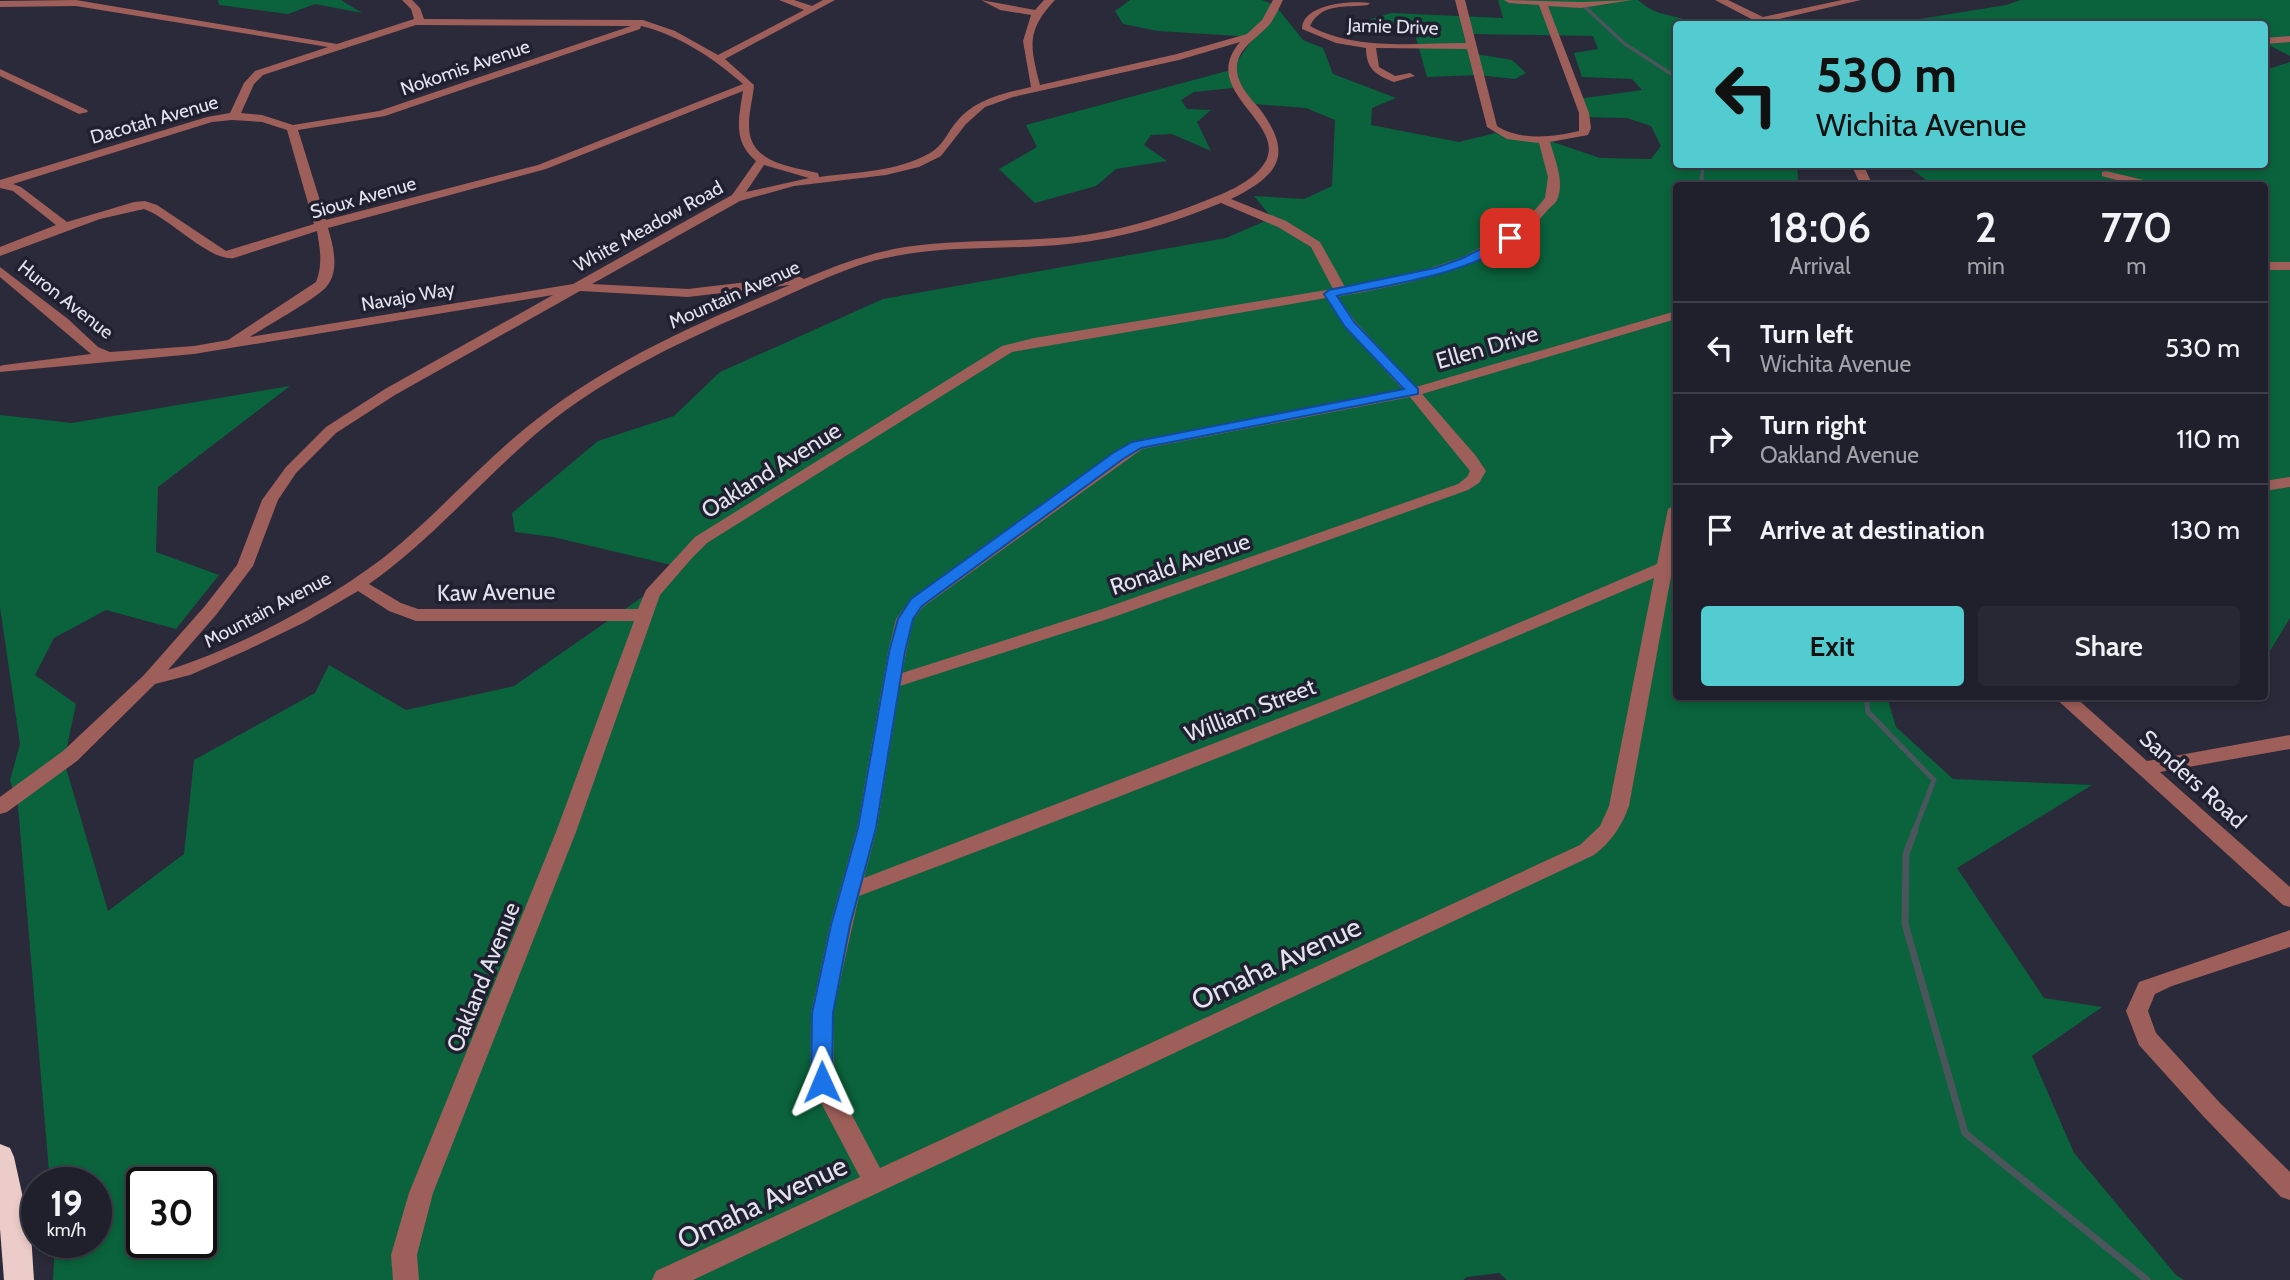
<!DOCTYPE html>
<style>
:root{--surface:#20202c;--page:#282834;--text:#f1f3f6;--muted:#a2a3a9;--line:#3d3e48;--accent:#52ccd0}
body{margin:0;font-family:Cabin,sans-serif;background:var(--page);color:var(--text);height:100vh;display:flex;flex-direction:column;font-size:26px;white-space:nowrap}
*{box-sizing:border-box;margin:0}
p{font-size:23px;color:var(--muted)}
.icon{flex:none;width:38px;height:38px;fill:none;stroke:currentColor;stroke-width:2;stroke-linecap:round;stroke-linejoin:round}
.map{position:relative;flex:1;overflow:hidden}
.sheet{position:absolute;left:1673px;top:182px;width:595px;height:518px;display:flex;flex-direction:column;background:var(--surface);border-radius:7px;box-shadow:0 4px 10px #0003,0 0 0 2px var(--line)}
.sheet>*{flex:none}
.hud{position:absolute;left:1673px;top:21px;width:595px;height:147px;border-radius:7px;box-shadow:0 4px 10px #0003,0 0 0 2px var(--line);background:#52ccd0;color:#111;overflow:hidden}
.speed{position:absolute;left:21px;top:1167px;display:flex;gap:14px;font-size:35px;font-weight:700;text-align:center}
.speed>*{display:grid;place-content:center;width:91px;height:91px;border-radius:50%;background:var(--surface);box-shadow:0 4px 10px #0003,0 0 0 2px var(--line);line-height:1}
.speed small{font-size:18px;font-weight:400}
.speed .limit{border:4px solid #111;border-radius:10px;background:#fff;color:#111}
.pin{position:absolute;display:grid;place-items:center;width:60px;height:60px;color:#fff;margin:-30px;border-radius:14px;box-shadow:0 4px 10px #0006}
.me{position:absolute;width:77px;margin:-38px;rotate:359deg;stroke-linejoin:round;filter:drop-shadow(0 0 5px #0008)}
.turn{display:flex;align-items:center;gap:24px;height:147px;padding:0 28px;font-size:32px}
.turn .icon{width:91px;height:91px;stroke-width:2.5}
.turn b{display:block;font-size:49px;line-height:60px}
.eta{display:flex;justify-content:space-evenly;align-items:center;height:119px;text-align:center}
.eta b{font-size:42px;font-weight:600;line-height:49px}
.button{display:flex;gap:14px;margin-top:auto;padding:14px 28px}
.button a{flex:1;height:80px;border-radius:7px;background:var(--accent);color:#111;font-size:28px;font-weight:600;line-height:80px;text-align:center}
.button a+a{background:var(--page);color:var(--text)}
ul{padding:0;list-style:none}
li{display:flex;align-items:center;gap:21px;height:91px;padding:0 28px;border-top:2px solid var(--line)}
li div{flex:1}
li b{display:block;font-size:26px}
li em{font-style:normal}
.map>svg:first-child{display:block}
.forest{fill:#0a633c;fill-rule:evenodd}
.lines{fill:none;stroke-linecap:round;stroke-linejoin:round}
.stream-far2{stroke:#4a565c;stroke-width:3.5}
.stream-far1{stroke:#4a565c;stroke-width:5}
.stream{stroke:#4a565c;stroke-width:7}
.minor{fill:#9e5e59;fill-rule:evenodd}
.highway{fill:#ecccc8;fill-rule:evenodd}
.route{fill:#1a73e8;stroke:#114b97;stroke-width:2}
.labels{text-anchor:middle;stroke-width:7;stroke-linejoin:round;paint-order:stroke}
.far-street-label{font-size:19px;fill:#e3e3ee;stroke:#202030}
.street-label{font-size:23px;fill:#e3e3ee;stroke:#202030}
.near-street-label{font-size:28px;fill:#e3e3ee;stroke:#202030}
</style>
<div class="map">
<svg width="2290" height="1280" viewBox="0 0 2290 1280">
<rect width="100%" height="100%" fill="#2a2a3a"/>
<g class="forest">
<path d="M 218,0 L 341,0 L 362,13 L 315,4 L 288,14 L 219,5 Z"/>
<path d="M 1130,0 L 1262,0 L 1275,5 L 1303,40 L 1323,48 L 1333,74 L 1396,98 L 1372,108 L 1371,125 L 1459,142 L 1495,133 L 1541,138 L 1600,158 L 1651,159 L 1661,146 L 1651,126 L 1627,118 L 1584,117 L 1578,99 L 1642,90 L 1632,79 L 1582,77 L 1574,53 L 1598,49 L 1593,36 L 1471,34 L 1470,53 L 1512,60 L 1526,73 L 1515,79 L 1477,75 L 1427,77 L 1413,27 L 1349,26 L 1391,13 L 1503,18 L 1498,0 L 1638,0 C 1661,20 1670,11 1694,24 L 1676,24 L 1676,164 L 1797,165 L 1798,180 L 1786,186 L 1676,186 L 1676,696 L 1887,697 L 1896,727 L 1953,779 L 2092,785 L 1957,868 L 2044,998 L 2102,1007 L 2032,1056 L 2074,1153 L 2176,1275 L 2184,1280 L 1507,1280 L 1499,1273 L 1467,1277 L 1463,1280 L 53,1280 L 55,1243 L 96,1242 L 96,1183 L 50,1183 L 18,806 L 10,780 L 20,744 L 0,607 L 0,415 L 72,423 L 290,386 L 158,487 L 156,552 L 219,575 L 176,629 L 106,610 L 54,638 L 35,675 L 76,704 L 64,761 L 108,911 L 184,854 L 194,760 L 315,693 L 329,665 L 406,710 L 514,686 L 684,568 L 553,537 L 515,532 L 512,513 L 598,441 L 674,416 L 720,372 L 883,299 L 1226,238 L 1272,218 L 1254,196 L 1304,199 L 1332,186 L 1335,120 L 1306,108 L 1254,104 L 1242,87 L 1194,92 L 1181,100 L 1187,109 L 1211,110 L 1197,122 L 1211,151 L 1172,134 L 1151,135 L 1144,145 L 1167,161 L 1116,169 L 1096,186 L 1035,203 L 999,169 L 1037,147 L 1026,125 L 1231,70 L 1254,37 L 1158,31 L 1123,24 L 1115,11 ZM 142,1183 L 201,1183 L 201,1242 L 142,1242 Z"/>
<path d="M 2021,0 L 2290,0 L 2290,56 L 2265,43 L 2264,24 L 1889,24 L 2006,5 Z"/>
<path d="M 2290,62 L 2290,618 L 2265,659 L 2264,186 L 1933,185 L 1906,165 L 2264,164 L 2265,70 Z"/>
</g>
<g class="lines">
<g class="stream-far2">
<path d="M 1585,7 L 1625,44 L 1676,77"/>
<path d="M 1701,186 L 1703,164"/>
</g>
<path class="stream-far1" d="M 1866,696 L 1868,712 L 1934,780 L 1914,832"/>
<path class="stream" d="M 1915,830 L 1906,854 L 1905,924 L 1965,1133 L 2147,1280"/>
<g class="minor">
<path d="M 76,0 L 337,44 L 414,19 L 411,9 L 402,0 L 412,0 L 420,8 L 424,19 L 643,20 L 675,31 L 718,55 L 804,10 L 779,0 L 794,0 L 812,6 L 823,0 L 835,0 L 725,59 L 754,85 C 753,98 749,111 749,124 C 748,163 789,166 818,173 L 819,177 C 856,172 897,172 930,153 C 943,146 948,131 958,120 C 976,99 1004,93 1031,87 L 1023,41 L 1031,15 L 1000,10 L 981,0 L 1035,10 L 1044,0 L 1055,0 C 1026,31 1030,46 1040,85 L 1177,54 L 1247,34 L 1262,20 L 1273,0 L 1283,0 C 1279,8 1275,17 1270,24 C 1258,38 1235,49 1237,71 C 1238,85 1250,98 1259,108 C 1294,154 1280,175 1231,199 L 1286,221 L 1320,242 L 1345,287 L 1416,273 L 1463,257 L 1523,224 L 1545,198 L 1548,177 L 1539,143 L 1507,139 L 1487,127 L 1467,49 L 1376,48 L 1379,67 L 1395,76 L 1410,73 L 1415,76 L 1394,82 C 1375,75 1366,68 1366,48 L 1336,43 L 1302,29 C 1302,4 1351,0 1370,3 L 1368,5 C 1346,8 1322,2 1310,26 C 1356,51 1415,43 1466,43 L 1455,0 L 1465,0 L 1497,126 C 1520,141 1554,137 1579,131 L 1579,113 L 1539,5 L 1509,3 L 1504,0 L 1581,2 L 1632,0 L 1581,8 L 1548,6 L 1589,113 L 1591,128 L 1588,135 L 1550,142 C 1555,160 1565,182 1557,200 C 1555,204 1549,208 1546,212 C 1499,268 1407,284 1337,297 L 1355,321 L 1416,387 L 1676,311 L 1676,319 L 1422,394 L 1476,456 L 1486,471 L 1479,483 L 1468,490 L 1114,617 L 900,686 L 877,828 L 864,878 L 1441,656 L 1657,564 L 1668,509 L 1676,504 L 1676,549 L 1629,806 C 1622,826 1611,842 1594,855 L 693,1280 L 652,1280 L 656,1271 L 860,1177 L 810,1082 L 811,1013 L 830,925 L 857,828 L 888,652 L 896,619 L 911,599 L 1113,453 L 1132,442 L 1403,390 L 1345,327 L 1326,298 L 1012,352 L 707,543 L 692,558 L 660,595 L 576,832 L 433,1193 L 417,1255 L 419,1280 L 393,1280 L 391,1255 L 409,1193 L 556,832 L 634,621 L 416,621 L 389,611 L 358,591 L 305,622 L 245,651 L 190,675 L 155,684 L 77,761 L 7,812 L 0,814 L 0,797 L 63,751 L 144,675 L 204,607 L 237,565 L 262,500 L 286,467 L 326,427 L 385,389 L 553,295 L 194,354 L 0,372 L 0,366 L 4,365 L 91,354 L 0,277 L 0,267 L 68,319 L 98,347 L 110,352 L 194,346 L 228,340 L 316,282 C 323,264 320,250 317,231 L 234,258 C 210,262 170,218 144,209 L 100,219 L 0,256 L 0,247 L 56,225 L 13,191 L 0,188 L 0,180 L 207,117 L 230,113 L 244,83 L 255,71 L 328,47 L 76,6 L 0,7 L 0,1 ZM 416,25 L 631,26 L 379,111 L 293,125 L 262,115 L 241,113 L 254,84 L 263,75 ZM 641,26 C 679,35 713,58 743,84 L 538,165 L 326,220 L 298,130 L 385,116 L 640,29 ZM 1240,42 C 1195,94 1297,125 1261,168 C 1247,185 1222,194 1202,202 C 1159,219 1115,232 1069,237 C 1014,242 959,239 905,247 C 869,253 837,265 804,279 L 798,276 L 688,289 L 592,284 L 740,201 L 794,186 L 886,175 L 919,167 L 941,156 L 966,124 L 985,107 L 1013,97 L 1179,60 ZM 743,91 C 739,117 732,141 756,161 L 732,195 L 573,284 L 250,337 C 266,326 318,298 327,286 C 340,270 333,245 328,228 L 546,169 ZM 232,120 L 262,122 L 287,130 L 314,224 L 226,251 L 157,205 L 145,201 L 134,202 L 67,222 L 21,187 L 13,184 L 212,122 ZM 764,165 L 809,178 L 746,192 ZM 1221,203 L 1278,227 L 1311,247 L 1333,289 L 1034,338 L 1002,346 L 695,537 L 646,590 L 638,609 L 418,609 L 401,603 L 369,584 C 433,539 483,478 543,428 C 611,372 694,335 775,301 C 803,288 833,274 863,264 C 929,243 1000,251 1068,244 C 1121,239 1172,223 1221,203 ZM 790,285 C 702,321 612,360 537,419 C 484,460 440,512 388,554 C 333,598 236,649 168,670 L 216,615 L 253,566 L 278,500 L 296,473 L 336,433 L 395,395 L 580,291 L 688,297 ZM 1410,397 L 1470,471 L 1467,477 L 1458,484 L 1102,609 L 902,673 L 913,620 L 923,607 L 1142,449 ZM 1654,578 L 1609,806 L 1600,826 L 1580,845 L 880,1168 L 834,1081 L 833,1013 L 859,896 C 1127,796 1392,690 1654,578 Z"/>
<path d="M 1715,0 L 1728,0 L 1763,17 L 1842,0 L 1861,0 L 1771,21 L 1775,24 L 1757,22 Z"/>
<path d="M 2290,36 L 2290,42 L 2264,44 L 2264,38 Z"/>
<path d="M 0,69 L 87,110 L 88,112 L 79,114 L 0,76 Z"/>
<path d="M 1851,164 L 1863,164 L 1873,186 L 1861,186 Z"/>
<path d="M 2106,171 L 2160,184 L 2162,186 L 2139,186 L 2102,176 L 2102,172 Z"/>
<rect x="2264" y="262" width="26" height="8"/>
<path d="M 2290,477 L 2290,487 L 2264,491 L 2264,481 Z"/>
<path d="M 2053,696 L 2074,696 L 2147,761 L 2290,735 L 2290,749 L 2160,772 L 2290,887 L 2290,907 L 2283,905 Z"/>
<path d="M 2290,930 L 2290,947 L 2172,986 L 2155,994 L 2148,1011 L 2156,1033 L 2220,1103 L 2290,1172 L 2290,1200 L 2281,1197 L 2204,1117 L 2139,1045 L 2126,1011 L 2139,982 Z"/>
</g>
<path class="highway" d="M 0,1144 L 10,1148 L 14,1157 L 31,1234 L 34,1280 L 4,1280 L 0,1229 Z"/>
</g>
<path class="route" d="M 1506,236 L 1515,238 C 1478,273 1387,285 1337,296 L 1354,322 L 1418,389 L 1418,394 L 1141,448 L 1123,459 L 922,606 L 913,619 L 905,652 L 876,828 L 850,925 L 833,1013 L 832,1082 L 829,1089 L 822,1091 L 814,1089 L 811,1082 L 812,1013 L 831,925 L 858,828 L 889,652 L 898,619 L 911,599 L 1113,453 L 1132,442 L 1404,389 L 1345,327 L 1324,294 L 1329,290 L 1435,268 L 1463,258 Z"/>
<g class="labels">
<g class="far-street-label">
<text transform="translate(1393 26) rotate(2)" y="7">Jamie Drive</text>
<text transform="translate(465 67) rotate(-19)" y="7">Nokomis Avenue</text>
<text transform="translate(154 119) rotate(-16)" y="7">Dacotah Avenue</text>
<text transform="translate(363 197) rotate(-16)" y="7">Sioux Avenue</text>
<text transform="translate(648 226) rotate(-29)" y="7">White Meadow Road</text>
<text transform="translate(734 294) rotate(-24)" y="7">Mountain Avenue</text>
<text transform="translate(408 296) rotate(-10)" y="7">Navajo Way</text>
<text transform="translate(66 299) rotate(38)" y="7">Huron Avenue</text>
<text transform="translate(267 609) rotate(-28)" y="7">Mountain Avenue</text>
</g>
<g class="street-label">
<text transform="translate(1487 347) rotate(-16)" y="8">Ellen Drive</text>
<text transform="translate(771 470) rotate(-32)" y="8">Oakland Avenue</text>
<text transform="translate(1180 564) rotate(-19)" y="8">Ronald Avenue</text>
<text transform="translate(496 592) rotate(-1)" y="8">Kaw Avenue</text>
<text transform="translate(1250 710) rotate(-21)" y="8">William Street</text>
<text transform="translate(2193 779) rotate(42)" y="8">Sanders Road</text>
<text transform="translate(483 977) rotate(-68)" y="8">Oakland Avenue</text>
</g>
<g class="near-street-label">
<text transform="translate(1276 963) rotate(-25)" y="10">Omaha Avenue</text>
<text transform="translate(762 1202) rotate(-25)" y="10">Omaha Avenue</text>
</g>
</g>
</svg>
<div class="speed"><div>19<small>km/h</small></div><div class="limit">30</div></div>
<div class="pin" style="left:1510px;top:238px;background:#d93025"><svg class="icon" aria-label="arrive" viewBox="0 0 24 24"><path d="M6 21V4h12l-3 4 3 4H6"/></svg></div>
<svg class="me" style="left:822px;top:1082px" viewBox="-20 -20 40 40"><path d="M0-17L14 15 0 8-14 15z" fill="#1a73e8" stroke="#fff" stroke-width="4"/></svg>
<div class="hud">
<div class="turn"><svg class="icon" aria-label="left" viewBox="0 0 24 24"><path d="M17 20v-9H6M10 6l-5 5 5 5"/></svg><div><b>530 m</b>Wichita Avenue</div></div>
</div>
<section class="sheet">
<div class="eta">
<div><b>18:06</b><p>Arrival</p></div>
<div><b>2</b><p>min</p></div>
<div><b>770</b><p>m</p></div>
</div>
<ul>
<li><svg class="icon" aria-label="left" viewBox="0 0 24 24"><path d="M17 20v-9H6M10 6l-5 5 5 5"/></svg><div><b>Turn left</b><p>Wichita Avenue</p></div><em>530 m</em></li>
<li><svg class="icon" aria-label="right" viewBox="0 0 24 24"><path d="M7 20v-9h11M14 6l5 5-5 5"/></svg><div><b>Turn right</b><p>Oakland Avenue</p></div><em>110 m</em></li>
<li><svg class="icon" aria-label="arrive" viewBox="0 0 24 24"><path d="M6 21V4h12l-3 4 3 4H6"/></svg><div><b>Arrive at destination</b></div><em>130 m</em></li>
</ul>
<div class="button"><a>Exit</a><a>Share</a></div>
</section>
</div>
